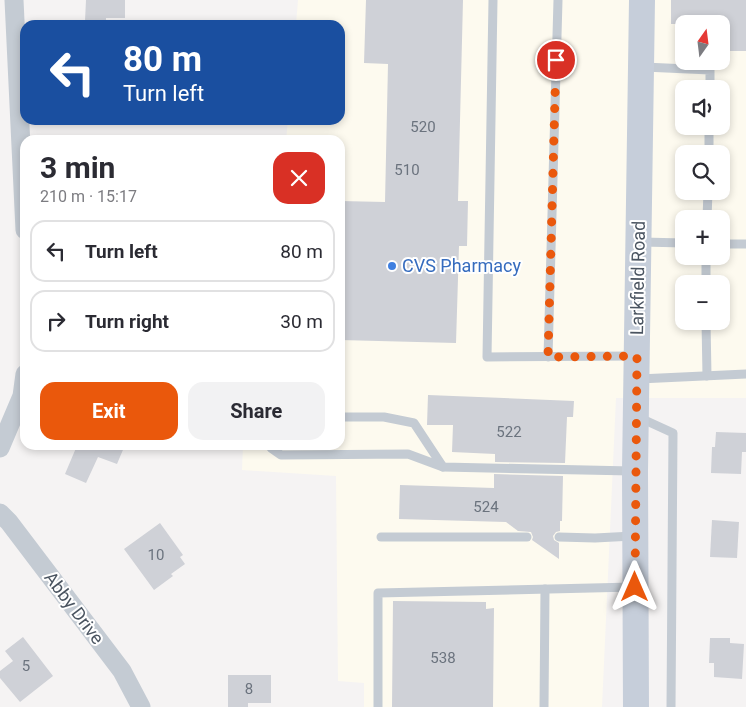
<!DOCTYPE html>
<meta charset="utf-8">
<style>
:root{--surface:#fff;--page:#f2f2f3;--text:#2b2b33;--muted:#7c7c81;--line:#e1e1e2;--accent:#ea580c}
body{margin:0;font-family:Roboto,sans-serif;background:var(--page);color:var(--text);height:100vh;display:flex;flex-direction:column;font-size:19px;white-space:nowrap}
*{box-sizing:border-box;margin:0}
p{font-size:16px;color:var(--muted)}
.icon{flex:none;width:28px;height:28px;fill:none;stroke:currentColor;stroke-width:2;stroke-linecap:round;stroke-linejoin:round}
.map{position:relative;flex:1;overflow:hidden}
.drawer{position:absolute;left:20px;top:135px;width:325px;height:315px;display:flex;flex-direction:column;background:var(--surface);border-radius:15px;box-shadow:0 2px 8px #0003}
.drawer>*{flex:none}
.hud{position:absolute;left:20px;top:20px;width:325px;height:105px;border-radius:15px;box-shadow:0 2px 8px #0003;background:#1a4fa0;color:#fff;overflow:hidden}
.needle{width:32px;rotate:14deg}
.buttons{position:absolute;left:675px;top:15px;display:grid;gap:10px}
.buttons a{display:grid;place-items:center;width:55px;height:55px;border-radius:10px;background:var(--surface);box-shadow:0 2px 8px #0003;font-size:25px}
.pin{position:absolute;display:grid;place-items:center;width:42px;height:42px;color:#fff;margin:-21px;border:2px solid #fff;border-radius:50%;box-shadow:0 1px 5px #0007}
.me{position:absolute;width:55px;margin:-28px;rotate:0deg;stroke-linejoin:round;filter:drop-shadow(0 0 4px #0008)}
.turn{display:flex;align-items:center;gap:18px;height:105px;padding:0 20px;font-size:22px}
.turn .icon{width:65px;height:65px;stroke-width:2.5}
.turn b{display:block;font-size:35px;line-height:42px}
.round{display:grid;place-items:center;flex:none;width:52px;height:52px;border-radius:15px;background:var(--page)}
.summary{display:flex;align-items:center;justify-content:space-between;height:85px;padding:0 20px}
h1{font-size:30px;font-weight:700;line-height:38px}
.action{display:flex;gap:10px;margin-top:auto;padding:10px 20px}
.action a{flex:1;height:58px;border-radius:15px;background:var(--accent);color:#fff;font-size:20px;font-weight:700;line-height:58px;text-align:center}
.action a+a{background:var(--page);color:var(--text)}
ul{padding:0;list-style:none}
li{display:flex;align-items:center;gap:15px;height:62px;margin:0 10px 8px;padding:0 10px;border:2px solid var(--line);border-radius:15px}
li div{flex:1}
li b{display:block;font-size:19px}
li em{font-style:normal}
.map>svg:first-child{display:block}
.commercial{fill:#fdfaef;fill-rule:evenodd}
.building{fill:#cfd1d7}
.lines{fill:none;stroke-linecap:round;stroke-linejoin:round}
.service{stroke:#c4cbd3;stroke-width:9}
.minor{stroke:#c4cbd3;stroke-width:19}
.secondary{stroke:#c6ceda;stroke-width:26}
.route{stroke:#ea580c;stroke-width:9;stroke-dasharray:0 16.2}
.shop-dot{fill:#3f7fe0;stroke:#fff;stroke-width:2}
.labels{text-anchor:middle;stroke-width:4;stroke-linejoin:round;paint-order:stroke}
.number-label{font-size:15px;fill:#6b737e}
.shop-label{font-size:18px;fill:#366cbe;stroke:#fff;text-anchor:start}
.street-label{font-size:18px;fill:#4a5460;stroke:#fff}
</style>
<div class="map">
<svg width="746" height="707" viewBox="0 0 746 707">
<rect width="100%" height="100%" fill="#f5f3f3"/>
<path class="commercial" d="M 298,0 L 746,0 L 746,398 L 616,398 L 602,707 L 364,707 L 364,683 L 338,681 L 336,476 L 242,470 L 243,445 L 340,445 L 340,140 L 286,140 L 288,120 L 340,120 L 340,25 L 296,25 ZM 684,24 L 721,24 L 721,61 L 684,61 ZM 684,89 L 721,89 L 721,126 L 684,126 ZM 684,154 L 721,154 L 721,191 L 684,191 ZM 684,219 L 721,219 L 721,256 L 684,256 ZM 684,284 L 721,284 L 721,321 L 684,321 Z"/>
<g class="building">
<path d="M 86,0 L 125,0 L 125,18 L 106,18 L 106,22 L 85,21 Z"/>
<path d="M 366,0 L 463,0 L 458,201 L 468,201 L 467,246 L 459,246 L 456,343 L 340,340 L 340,201 L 385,202 L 388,64 L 364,63 Z"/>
<path d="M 671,0 L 746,0 L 746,51 L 721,51 L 721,24 L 671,24 Z"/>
<path d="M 428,395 L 574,401 L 573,417 L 567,417 L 565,463 L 495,462 L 495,454 L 452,452 L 453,425 L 427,425 Z"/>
<path d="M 716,432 L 746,433 L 746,452 L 742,452 L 741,474 L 711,473 L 712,447 L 715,447 Z"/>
<path d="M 71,445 L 125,445 L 117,464 L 98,457 L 86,483 L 65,474 L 76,448 Z"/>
<path d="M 494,474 L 563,476 L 562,521 L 560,521 L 560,531 L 556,532 L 553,536 L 554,540 L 559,543 L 559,559 L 532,540 L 533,537 L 531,532 L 518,531 L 506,522 L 399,519 L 400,485 L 494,488 Z"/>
<path d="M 712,520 L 739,522 L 737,558 L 710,557 Z"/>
<path d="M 160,523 L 183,555 L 180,557 L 185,564 L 171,574 L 173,576 L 154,590 L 124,549 Z"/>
<path d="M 393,601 L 486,602 L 486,609 L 494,608 L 493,707 L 392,707 Z"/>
<path d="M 23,637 L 53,676 L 20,702 L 0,678 L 0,671 L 13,661 L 5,651 Z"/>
<path d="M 710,638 L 730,638 L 730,643 L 744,644 L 742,679 L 714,677 L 714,663 L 709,663 Z"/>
<path d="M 228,675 L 271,675 L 271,703 L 248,703 L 248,707 L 228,707 Z"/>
</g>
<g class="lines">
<g class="service">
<path d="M 493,0 L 487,357 L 634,356"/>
<path d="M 644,67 L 710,70 L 710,89"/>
<path d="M 709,154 L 709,126"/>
<path d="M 707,219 L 708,191"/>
<path d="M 642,242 L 684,243"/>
<path d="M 721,244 L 746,244"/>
<path d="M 706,256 L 706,284"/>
<path d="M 706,321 L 707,376"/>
<path d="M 548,357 L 558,0"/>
<path d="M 639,379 L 746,374"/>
<path d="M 340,417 L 384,417 L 414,423 L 443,467"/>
<path d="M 638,417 L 673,433 L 671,707"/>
<path d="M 271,445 L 271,448 L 281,455 L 408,454 L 443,467 L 632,471"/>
<path d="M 381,537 L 527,537"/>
<path d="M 559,537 L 595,538 L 633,536"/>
<path d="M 378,707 L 378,593 L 633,587"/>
<path d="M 544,707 L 545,589"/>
</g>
<g class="minor">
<path d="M 14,0 L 25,230"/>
<path d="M 0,448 L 22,396 L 25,374"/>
<path d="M 0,513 L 9,522 L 122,671 L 141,707"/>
</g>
<path class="secondary" d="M 636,707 L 635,471 L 642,0"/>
</g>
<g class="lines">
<path class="route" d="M 556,60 L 548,357 L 637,356 L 635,587"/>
</g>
<circle class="shop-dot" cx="392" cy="266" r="5"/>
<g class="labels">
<g class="number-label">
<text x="423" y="132">520</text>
<text x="407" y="175">510</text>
<text x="509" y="437">522</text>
<text x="486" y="512">524</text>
<text x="156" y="560">10</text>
<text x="443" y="663">538</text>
<text x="26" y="671">5</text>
<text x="249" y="694">8</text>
</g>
<g class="shop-label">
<text x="402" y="272">CVS Pharmacy</text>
</g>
<g class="street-label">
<text transform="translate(638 278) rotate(-89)" y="6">Larkfield Road</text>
<text transform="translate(74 608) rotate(53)" y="6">Abby Drive</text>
</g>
</g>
</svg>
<div class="buttons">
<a><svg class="needle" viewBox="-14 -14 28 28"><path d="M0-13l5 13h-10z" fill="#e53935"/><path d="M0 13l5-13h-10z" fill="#7c7c81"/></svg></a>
<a><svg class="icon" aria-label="sound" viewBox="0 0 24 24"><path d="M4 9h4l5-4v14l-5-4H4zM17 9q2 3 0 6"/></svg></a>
<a><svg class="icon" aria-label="search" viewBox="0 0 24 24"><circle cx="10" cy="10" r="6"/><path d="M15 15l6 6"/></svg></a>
<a>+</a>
<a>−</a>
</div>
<div class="pin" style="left:556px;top:60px;background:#d93025"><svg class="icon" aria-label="arrive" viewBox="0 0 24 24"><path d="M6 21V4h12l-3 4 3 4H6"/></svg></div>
<svg class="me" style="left:635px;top:587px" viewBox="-20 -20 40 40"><path d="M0-17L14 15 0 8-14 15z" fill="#ea580c" stroke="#fff" stroke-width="4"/></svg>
<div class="hud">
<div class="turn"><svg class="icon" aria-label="left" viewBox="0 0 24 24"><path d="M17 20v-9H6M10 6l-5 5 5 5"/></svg><div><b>80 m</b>Turn left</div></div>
</div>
<section class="drawer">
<div class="summary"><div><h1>3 min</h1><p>210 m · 15:17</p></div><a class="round" style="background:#d93025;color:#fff"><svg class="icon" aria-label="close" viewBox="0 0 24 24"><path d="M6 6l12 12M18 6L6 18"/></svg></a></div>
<ul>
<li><svg class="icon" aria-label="left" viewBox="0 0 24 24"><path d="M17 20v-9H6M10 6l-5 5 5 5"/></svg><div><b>Turn left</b></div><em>80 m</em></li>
<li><svg class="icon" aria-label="right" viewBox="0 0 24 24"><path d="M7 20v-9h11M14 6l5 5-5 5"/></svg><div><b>Turn right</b></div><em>30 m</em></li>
</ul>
<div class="action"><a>Exit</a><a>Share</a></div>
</section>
</div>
